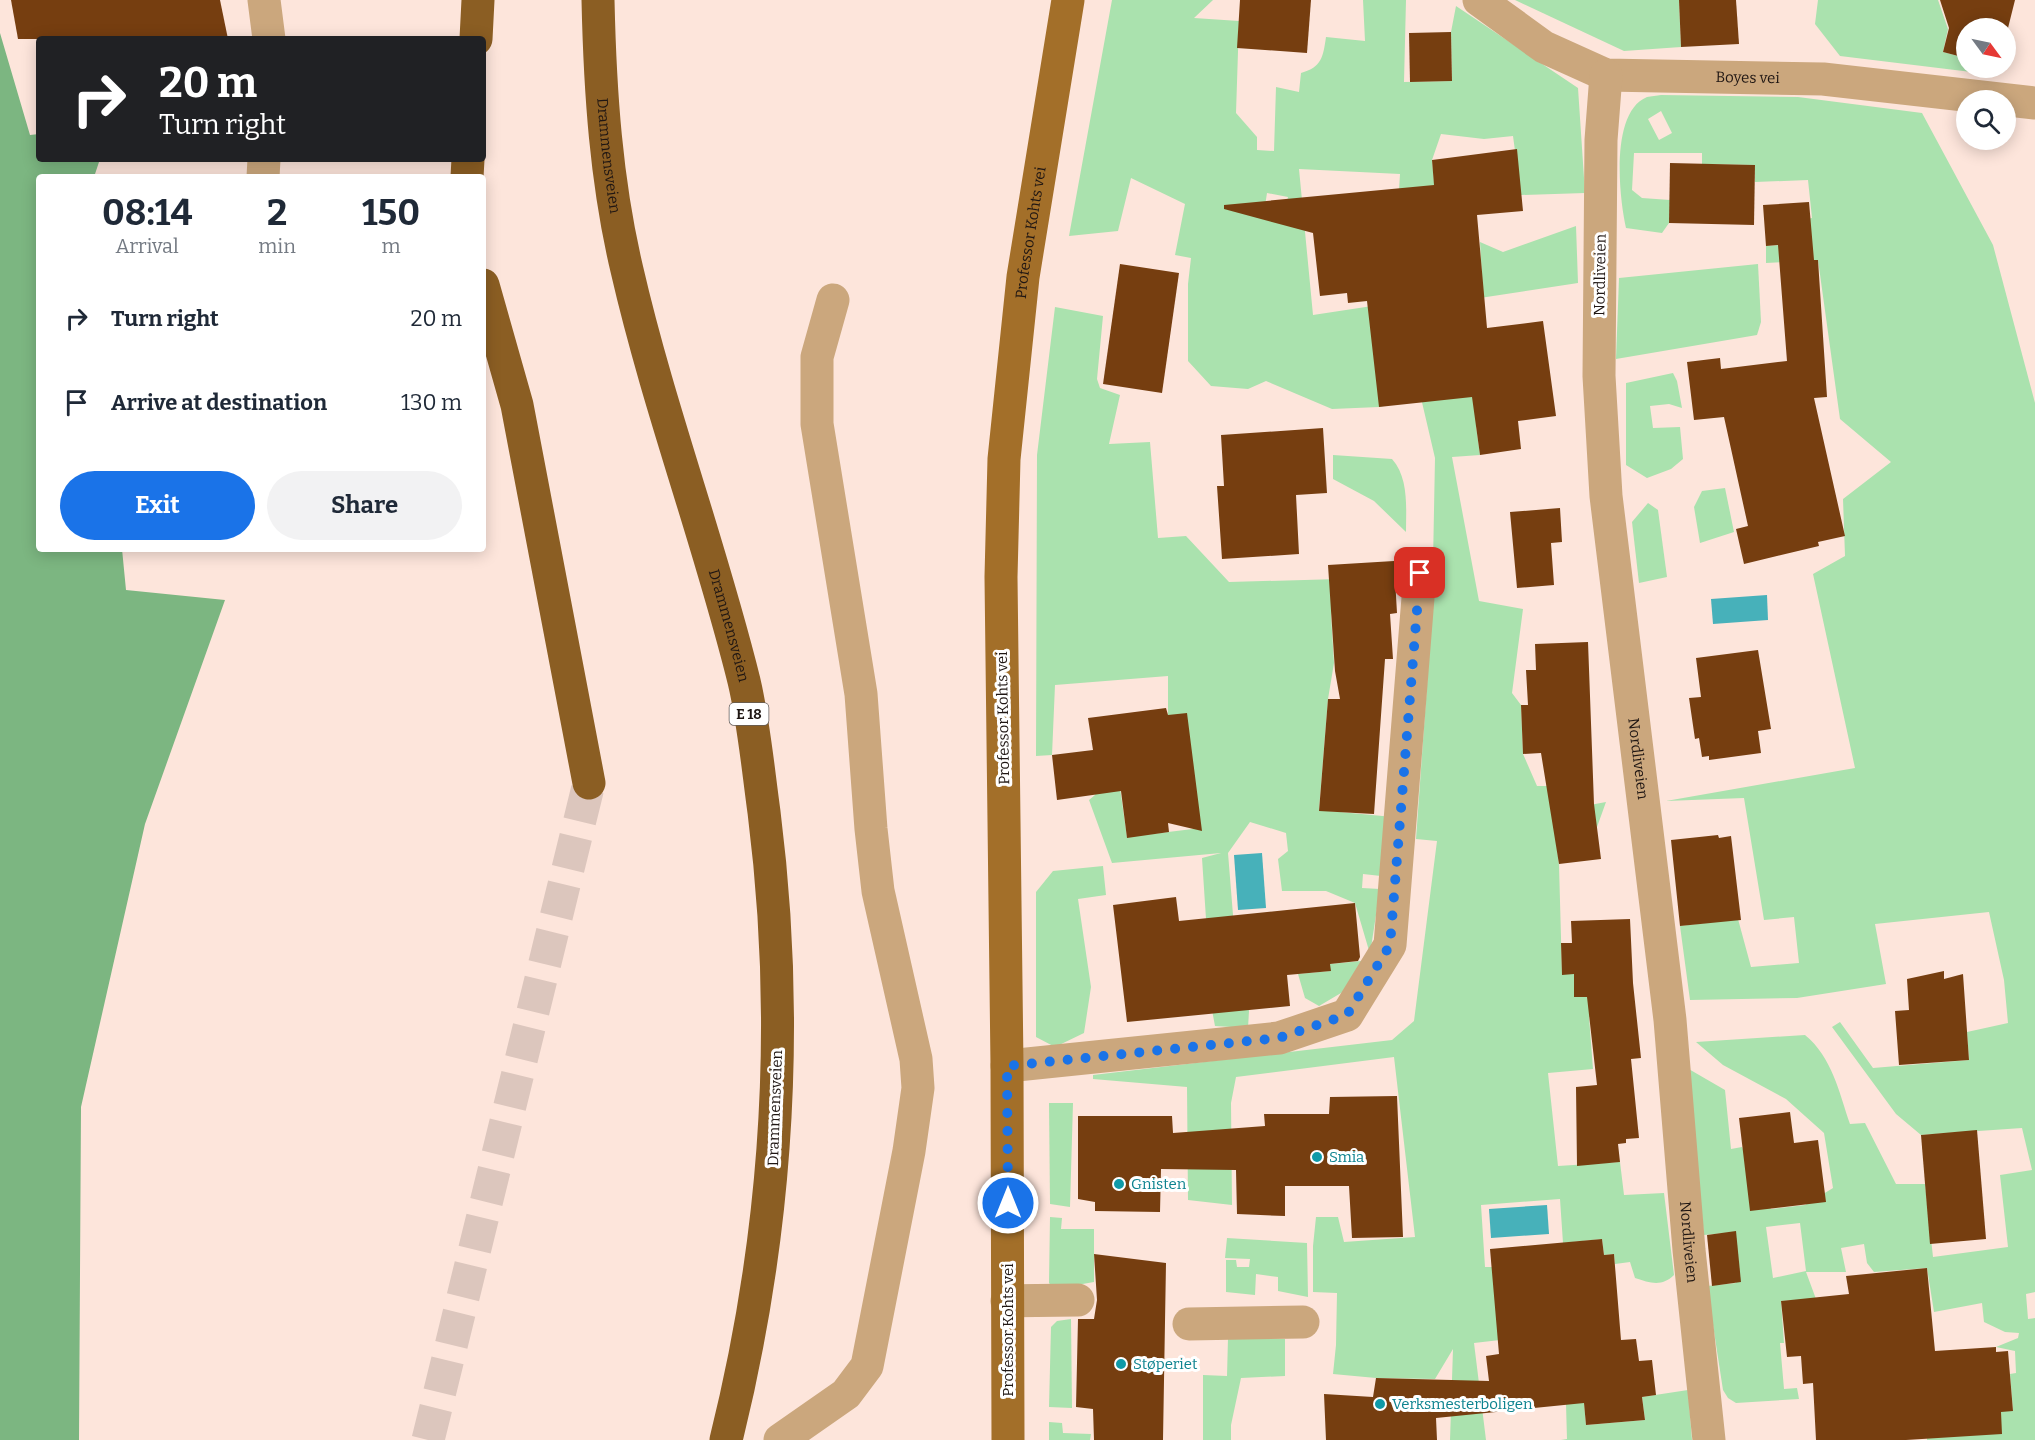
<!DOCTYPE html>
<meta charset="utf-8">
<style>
:root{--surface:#fff;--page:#f2f2f3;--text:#1f2937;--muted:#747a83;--accent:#1a73e8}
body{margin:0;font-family:Bitter,serif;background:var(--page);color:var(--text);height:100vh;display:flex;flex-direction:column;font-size:22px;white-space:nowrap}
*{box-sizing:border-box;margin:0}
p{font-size:20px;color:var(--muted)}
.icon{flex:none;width:33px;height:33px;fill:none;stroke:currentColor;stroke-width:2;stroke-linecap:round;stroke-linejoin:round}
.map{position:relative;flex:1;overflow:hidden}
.panel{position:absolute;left:36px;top:174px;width:450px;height:378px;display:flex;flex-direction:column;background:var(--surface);border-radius:6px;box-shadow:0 3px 15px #0003}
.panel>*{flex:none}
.hud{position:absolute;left:36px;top:36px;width:450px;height:126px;border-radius:6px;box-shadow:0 3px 15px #0003;background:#202124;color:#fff;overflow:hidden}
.needle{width:39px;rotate:123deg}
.controls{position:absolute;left:1956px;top:18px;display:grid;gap:12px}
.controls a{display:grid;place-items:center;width:60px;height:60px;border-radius:50%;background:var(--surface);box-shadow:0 3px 15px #0003;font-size:30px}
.pin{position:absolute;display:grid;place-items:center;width:51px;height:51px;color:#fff;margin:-26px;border-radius:12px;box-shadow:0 3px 9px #0006}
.me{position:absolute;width:66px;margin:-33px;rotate:0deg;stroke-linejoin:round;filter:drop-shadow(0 0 4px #0008)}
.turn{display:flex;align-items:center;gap:21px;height:126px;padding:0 24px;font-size:27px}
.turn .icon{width:78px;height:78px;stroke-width:2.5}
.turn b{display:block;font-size:42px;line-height:51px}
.eta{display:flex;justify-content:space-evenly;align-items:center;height:102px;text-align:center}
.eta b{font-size:36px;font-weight:700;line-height:42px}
.action{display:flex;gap:12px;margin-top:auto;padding:12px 24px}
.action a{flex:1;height:69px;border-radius:36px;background:var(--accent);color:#fff;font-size:24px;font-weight:700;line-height:69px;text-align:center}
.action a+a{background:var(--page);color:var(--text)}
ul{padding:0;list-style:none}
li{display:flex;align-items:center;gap:18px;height:84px;padding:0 24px}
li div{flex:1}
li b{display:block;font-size:22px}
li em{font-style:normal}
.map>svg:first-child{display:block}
.green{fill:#aae2ae;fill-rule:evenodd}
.forest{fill:#7cb681}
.water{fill:#47b1ba}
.building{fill:#763e10}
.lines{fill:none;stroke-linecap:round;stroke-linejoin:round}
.highway-tunnel{stroke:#dcc6bd;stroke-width:33;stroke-dasharray:33 16;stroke-linecap:butt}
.minor{stroke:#cba77d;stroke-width:33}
.major{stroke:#a36f29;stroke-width:33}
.highway{stroke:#8b5e23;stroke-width:33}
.route{stroke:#1a73e8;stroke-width:10;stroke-dasharray:0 18}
.culture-dot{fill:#0f9aa8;stroke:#fff;stroke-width:2}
.labels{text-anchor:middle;stroke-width:6;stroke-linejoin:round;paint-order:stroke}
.shield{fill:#fff;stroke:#625c5a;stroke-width:1.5}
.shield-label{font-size:14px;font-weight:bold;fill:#1f1613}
.street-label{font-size:15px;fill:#1f1613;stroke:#fff}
.culture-label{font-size:15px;fill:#0d838f;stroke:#fff;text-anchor:start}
</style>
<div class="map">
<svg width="2035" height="1440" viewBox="0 0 2035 1440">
<rect width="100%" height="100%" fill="#fde5db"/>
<g class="green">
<path d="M 1112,0 L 1213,0 L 1194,18 L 1239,21 L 1236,113 L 1257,137 L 1257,150 L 1274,151 L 1276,87 L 1299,92 L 1301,73 C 1322,67 1323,57 1326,37 L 1365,41 L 1363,0 L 1406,0 L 1404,82 L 1452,81 L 1451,32 L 1456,6 L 1578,88 L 1585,193 L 1521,195 L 1513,136 L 1484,139 L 1441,134 L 1432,160 L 1443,281 L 1482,277 L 1480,242 L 1503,252 L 1576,226 L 1578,283 L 1447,303 L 1490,351 L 1476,426 L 1480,455 L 1452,457 L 1479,601 L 1523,609 L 1512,693 L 1521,705 L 1523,754 L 1537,786 L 1547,786 L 1552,812 L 1606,802 L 1597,827 L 1555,832 L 1559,865 L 1562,974 L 1574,974 L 1574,997 L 1625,995 L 1636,1012 L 1589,1017 L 1593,1069 L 1548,1073 L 1558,1166 L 1620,1162 L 1624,1195 L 1664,1193 L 1674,1275 C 1662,1287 1650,1283 1635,1278 L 1630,1262 L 1615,1264 L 1614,1254 L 1604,1255 L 1602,1239 L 1563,1243 L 1560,1199 L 1481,1205 L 1485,1267 L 1492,1267 L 1578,1331 L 1474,1343 L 1486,1440 L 1450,1440 L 1453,1349 L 1435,1379 L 1376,1378 L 1333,1374 L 1336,1345 L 1337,1293 L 1313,1292 L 1313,1246 L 1316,1217 L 1338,1217 L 1344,1242 L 1415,1237 L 1394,1057 L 1236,1077 L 1231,1103 L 1232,1205 L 1188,1200 L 1187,1087 L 1093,1079 L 1093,1075 L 1392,1040 L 1414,1021 L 1437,841 L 1416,839 L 1432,615 L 1435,458 L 1421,398 L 1379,407 L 1332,409 L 1266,381 L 1248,389 L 1211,386 L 1188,361 L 1188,284 L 1191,258 L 1175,255 L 1185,204 L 1131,178 L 1118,231 L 1069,236 ZM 1299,169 L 1400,174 L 1392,303 L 1313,315 ZM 1267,193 L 1288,197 L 1282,224 L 1263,219 Z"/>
<path d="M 1515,0 L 1679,0 L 1681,47 L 1624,51 Z"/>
<path d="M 1818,0 L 1938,0 L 1948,29 L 1943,52 L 1966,58 L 1966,68 L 1997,68 L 1996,75 L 1840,56 L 1815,24 Z"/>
<path d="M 1661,95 L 1798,97 L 1922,113 L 1993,245 L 2035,403 L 2035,1292 L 2026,1294 L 2028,1319 L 2035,1318 L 2035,1440 L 1927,1440 L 1927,1410 L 2013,1411 L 2010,1374 L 2016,1373 L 2015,1351 L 1996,1347 L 2018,1338 L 2019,1333 L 2005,1332 L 1984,1322 L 1982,1303 L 1934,1312 L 1927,1268 L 1874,1272 L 1867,1263 L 1864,1244 L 1841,1248 L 1846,1272 L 1806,1272 L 1816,1299 L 1781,1301 L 1784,1343 L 1780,1343 L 1784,1389 L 1797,1388 L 1799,1399 L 1736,1403 L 1728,1398 L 1723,1390 L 1707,1286 L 1736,1283 L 1736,1232 L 1704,1235 L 1687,1068 L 1725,1090 L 1731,1149 L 1742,1147 L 1771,1209 L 1805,1205 L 1833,1188 L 1824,1133 L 1786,1099 L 1723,1065 L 1696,1042 L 1805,1035 C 1832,1057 1839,1092 1850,1124 L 1865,1123 L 1896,1184 L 1925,1184 L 1933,1257 L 2008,1247 L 2000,1175 L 2032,1170 L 2022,1128 L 1921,1135 L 1896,1114 L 1832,1027 L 1840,1022 L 1873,1068 L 1969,1060 L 1967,1032 L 2008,1023 L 2004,980 L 1989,912 L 1875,924 L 1886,984 L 1797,998 L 1690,1000 L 1680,926 L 1738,919 L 1751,967 L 1799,963 L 1794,917 L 1764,920 L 1744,798 L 1666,801 L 1855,768 L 1813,574 L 1845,556 L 1843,499 L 1891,462 L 1840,419 L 1818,260 L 1766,263 L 1766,246 L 1780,245 L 1805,219 L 1812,218 L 1808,180 L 1755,182 L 1755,165 L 1702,164 L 1702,153 L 1634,153 L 1632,190 L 1642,198 L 1670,200 L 1669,223 L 1662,233 L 1626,228 C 1619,197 1610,112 1647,97 C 1651,96 1657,96 1661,95 ZM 1661,111 L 1672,133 L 1659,140 L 1648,119 ZM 1800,1223 L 1806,1271 L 1773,1278 L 1766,1227 Z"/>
<path d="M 1758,264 L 1761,322 L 1757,335 L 1616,359 L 1619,278 Z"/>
<path d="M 1055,307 L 1103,316 L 1097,379 L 1100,388 L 1120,395 L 1109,444 L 1150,442 L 1158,538 L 1186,536 L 1229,582 L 1339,579 L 1331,615 L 1334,663 L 1328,699 L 1319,810 L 1393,817 L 1381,876 L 1363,874 L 1362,888 L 1380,889 L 1370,954 L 1355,903 L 1326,891 L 1282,891 L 1278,859 L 1288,851 L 1286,833 L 1250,822 L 1228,853 L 1233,915 L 1249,1011 L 1248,1028 L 1215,1026 L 1212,1010 L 1202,858 L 1221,853 L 1112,863 L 1089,800 L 1095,795 L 1098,784 L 1119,781 L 1127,837 L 1201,828 L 1168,722 L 1168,676 L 1055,685 L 1052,755 L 1036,756 L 1037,455 Z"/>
<path d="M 1673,373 L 1677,381 L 1682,408 L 1669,404 L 1650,406 L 1653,428 L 1680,427 L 1683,459 L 1671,469 L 1647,478 L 1626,465 L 1626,383 Z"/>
<path d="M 1333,455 L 1392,459 C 1409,478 1406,508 1406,532 L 1374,501 L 1333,479 Z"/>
<path d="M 1725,488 L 1734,532 L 1700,543 L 1694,507 L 1702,491 Z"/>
<path d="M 1648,503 L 1658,510 L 1667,577 L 1639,583 L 1632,522 Z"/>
<path d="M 1103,866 L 1106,895 L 1078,899 L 1091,987 L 1084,1033 L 1055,1047 L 1036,1037 L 1036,892 L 1053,871 Z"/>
<path d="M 1361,961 L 1369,972 L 1358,983 L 1319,1006 L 1305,998 L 1298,974 L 1330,971 L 1330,964 Z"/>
<path d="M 1049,1103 L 1073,1103 L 1070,1207 L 1050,1204 Z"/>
<path d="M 1050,1217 L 1062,1218 L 1061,1229 L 1094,1229 L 1094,1282 L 1054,1289 L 1049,1283 Z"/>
<path d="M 1227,1238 L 1307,1243 L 1308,1297 L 1278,1291 L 1278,1277 L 1256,1274 L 1255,1295 L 1226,1292 L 1226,1260 L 1236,1260 L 1237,1267 L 1249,1267 L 1250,1259 L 1225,1258 Z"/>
<path d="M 1071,1319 L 1072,1408 L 1049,1407 L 1051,1327 L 1057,1321 Z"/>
<path d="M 1228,1338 L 1285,1339 L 1285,1376 L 1241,1378 L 1231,1425 L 1231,1440 L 1203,1440 L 1203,1375 L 1227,1376 Z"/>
<path d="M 1688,1390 L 1692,1440 L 1561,1440 L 1567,1439 L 1566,1404 L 1584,1402 L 1586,1425 L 1645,1420 L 1642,1397 Z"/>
<path d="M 1049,1422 L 1062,1423 L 1063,1433 L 1091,1434 L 1090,1440 L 1049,1440 Z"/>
</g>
<path class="forest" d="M 0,33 L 30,135 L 39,134 L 39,159 L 100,159 L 94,177 L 39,177 L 39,549 L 122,549 L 126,590 L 225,600 L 145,824 L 81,1107 L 79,1440 L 0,1440 Z"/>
<g class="water">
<path d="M 1767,595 L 1768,620 L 1713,624 L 1711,599 Z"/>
<path d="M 1262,853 L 1266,908 L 1238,910 L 1234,855 Z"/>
<path d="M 1547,1205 L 1549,1234 L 1491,1238 L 1489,1209 Z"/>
</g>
<g class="building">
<path d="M 11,0 L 220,0 L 228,39 L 18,39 Z"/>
<path d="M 1240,0 L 1311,0 L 1307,53 L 1237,48 Z"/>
<path d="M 1679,0 L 1736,0 L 1739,44 L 1681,47 Z"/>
<path d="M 1940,0 L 2015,0 L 2006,36 L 2006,28 L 1966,28 L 1966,58 L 1943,52 L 1949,28 Z"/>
<path d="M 1451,32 L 1452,81 L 1410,82 L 1409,33 Z"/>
<path d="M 1517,149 L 1523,211 L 1477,215 L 1487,328 L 1543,321 L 1556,416 L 1518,421 L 1521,449 L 1480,455 L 1472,397 L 1379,407 L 1367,301 L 1348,303 L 1347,293 L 1320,296 L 1313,233 L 1224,209 L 1224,205 L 1434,185 L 1432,160 Z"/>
<path d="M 1670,163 L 1755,165 L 1754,225 L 1669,223 Z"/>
<path d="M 1809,202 L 1814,260 L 1818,260 L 1827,397 L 1814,398 L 1845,536 L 1818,542 L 1819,546 L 1744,564 L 1736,529 L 1748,526 L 1724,417 L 1694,420 L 1687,362 L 1720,358 L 1721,369 L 1787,361 L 1778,245 L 1766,246 L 1763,205 Z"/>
<path d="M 1120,264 L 1179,273 L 1162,393 L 1103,384 Z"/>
<path d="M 1323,428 L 1327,493 L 1296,495 L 1299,554 L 1222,559 L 1217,486 L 1224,486 L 1221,435 Z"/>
<path d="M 1560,508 L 1562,542 L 1551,543 L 1554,585 L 1517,588 L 1510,512 Z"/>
<path d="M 1394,561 L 1397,613 L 1390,614 L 1393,659 L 1385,659 L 1374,814 L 1319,811 L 1328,699 L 1340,699 L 1335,671 L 1328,565 Z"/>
<path d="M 1588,642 L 1594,804 L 1601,859 L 1559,864 L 1541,753 L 1523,754 L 1521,705 L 1528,705 L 1526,670 L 1536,670 L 1535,644 Z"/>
<path d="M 1758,650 L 1771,729 L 1758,731 L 1761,753 L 1709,760 L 1709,756 L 1702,757 L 1699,738 L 1695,739 L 1689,698 L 1701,697 L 1696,658 Z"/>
<path d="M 1166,708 L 1168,715 L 1187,713 L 1202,831 L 1168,823 L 1169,832 L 1127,838 L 1121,791 L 1057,800 L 1052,755 L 1093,750 L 1088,718 Z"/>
<path d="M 1718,835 L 1719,838 L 1731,836 L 1741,920 L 1680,926 L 1671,840 Z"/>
<path d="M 1176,897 L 1179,921 L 1355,903 L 1360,957 L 1358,961 L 1330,964 L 1331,971 L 1287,975 L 1290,1006 L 1127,1022 L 1113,905 Z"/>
<path d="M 1630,919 L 1633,983 L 1641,1058 L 1631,1059 L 1639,1138 L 1626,1139 L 1626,1143 L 1618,1144 L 1620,1162 L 1577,1166 L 1576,1087 L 1597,1085 L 1587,997 L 1574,997 L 1574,974 L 1562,975 L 1561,943 L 1572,943 L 1571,921 Z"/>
<path d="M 1944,971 L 1944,979 L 1963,974 L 1969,1060 L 1899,1065 L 1895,1011 L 1909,1010 L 1907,979 Z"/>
<path d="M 1397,1096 L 1403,1237 L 1352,1238 L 1349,1186 L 1285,1186 L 1285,1216 L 1237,1214 L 1236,1170 L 1161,1169 L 1160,1212 L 1095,1211 L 1095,1202 L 1078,1199 L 1078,1116 L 1172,1116 L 1173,1133 L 1265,1126 L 1264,1114 L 1329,1114 L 1330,1097 Z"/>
<path d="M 1790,1112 L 1794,1143 L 1818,1140 L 1826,1202 L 1750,1211 L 1739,1118 Z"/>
<path d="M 1977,1130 L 1986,1239 L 1930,1244 L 1921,1135 Z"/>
<path d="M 1736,1231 L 1741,1282 L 1712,1286 L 1707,1235 Z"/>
<path d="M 1602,1239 L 1604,1255 L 1614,1254 L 1621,1340 L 1636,1339 L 1639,1361 L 1652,1360 L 1656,1395 L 1642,1397 L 1645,1420 L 1586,1425 L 1584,1403 L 1436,1418 L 1437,1440 L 1326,1440 L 1324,1394 L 1373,1397 L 1376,1378 L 1489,1381 L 1486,1356 L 1499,1354 L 1490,1249 Z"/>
<path d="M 1094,1254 L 1166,1263 L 1163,1440 L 1094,1440 L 1093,1409 L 1076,1407 L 1078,1319 L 1094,1319 L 1097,1300 Z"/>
<path d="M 1927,1268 L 1935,1351 L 1996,1347 L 1996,1352 L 2008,1351 L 2013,1411 L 2001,1412 L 2002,1434 L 1906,1440 L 1816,1440 L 1813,1383 L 1803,1384 L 1801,1356 L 1787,1357 L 1781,1301 L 1849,1294 L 1846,1276 Z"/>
</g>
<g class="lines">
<path class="highway-tunnel" d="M 428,1440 L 589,783"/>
<g class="minor">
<path d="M 264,0 L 269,39"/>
<path id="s1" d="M 1479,0 L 1544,47 L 1606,75 L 1823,79 L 2035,103"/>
<path id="s2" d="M 1606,75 L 1601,140 L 1599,376 L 1606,496 L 1670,1020 L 1689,1250 L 1709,1440"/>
<path d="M 263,177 L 264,159"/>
<path d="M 1007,1066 L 1279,1038 L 1347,1015 L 1390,945 L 1420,573"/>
<path d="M 1007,1301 L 1078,1300"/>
<path d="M 1189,1324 L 1303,1322"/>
<path d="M 780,1440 L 846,1394 L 867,1366 L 909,1151 L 918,1088 L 916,1059 L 878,891 L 871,829 L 861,694 L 817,424 L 817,357 L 833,300"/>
</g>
<path class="major" id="s3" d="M 1008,1440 L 1007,1066 L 1001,577 L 1004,459 L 1023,277 L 1068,0"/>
<g class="highway">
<path id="s4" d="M 598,0 C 600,91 606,182 627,270 C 659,409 710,543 744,681 C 754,723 758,769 764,812 C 791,1025 778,1231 726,1440"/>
<path d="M 476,39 L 478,0"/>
<path d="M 467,177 L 468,159"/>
<path d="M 483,285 L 517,405 L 589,783"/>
</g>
</g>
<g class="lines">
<path class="route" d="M 1008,1203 L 1007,1066 L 1279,1038 L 1347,1015 L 1390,945 L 1420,573"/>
</g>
<g class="culture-dot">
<circle cx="1317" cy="1157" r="6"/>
<circle cx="1119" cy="1184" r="6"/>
<circle cx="1121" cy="1364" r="6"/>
<circle cx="1380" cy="1404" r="6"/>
</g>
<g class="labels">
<rect class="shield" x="729.5" y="703" width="39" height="22" rx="4.5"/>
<g class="shield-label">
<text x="749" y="719">E 18</text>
</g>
<g class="street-label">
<text dy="5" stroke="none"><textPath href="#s1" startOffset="290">Boyes vei</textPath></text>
<text dy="5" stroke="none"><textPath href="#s4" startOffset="156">Drammensveien</textPath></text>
<text dy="5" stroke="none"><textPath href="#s3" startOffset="1209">Professor Kohts vei</textPath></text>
<text transform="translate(1600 275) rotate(-89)" y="5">Nordliveien</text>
<text dy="5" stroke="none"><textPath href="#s4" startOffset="642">Drammensveien</textPath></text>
<text transform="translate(1003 718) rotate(-91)" y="5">Professor Kohts vei</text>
<text dy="5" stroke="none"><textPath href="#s2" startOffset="686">Nordliveien</textPath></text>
<text transform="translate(775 1108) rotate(-88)" y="5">Drammensveien</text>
<text dy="5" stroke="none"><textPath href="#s2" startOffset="1172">Nordliveien</textPath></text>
<text transform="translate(1008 1330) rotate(-90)" y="5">Professor Kohts vei</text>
</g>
<g class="culture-label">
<text x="1329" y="1162">Smia</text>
<text x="1131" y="1189">Gnisten</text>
<text x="1133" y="1369">Støperiet</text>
<text x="1392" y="1409">Verksmesterboligen</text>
</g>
</g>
</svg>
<div class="controls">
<a><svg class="needle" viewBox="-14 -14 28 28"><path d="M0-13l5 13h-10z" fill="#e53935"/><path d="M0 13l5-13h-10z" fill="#747a83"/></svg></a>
<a><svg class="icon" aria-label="search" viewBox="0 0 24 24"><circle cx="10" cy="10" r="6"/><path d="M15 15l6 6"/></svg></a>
</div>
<div class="pin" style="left:1420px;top:573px;background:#d93025"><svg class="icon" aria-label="arrive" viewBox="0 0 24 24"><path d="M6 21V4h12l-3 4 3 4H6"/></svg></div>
<svg class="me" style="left:1008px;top:1203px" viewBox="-20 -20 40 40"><circle r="17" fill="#1a73e8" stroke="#fff" stroke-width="3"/><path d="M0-11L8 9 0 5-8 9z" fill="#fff"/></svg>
<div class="hud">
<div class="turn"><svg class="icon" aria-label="right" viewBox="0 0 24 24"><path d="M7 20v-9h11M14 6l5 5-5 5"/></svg><div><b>20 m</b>Turn right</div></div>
</div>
<section class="panel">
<div class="eta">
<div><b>08:14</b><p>Arrival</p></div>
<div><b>2</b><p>min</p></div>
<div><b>150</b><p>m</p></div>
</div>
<ul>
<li><svg class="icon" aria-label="right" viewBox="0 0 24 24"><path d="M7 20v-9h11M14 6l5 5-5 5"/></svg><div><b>Turn right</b></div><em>20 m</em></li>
<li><svg class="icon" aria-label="arrive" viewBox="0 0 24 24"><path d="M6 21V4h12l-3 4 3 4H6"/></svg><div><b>Arrive at destination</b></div><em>130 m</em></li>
</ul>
<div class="action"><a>Exit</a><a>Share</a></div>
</section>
</div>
